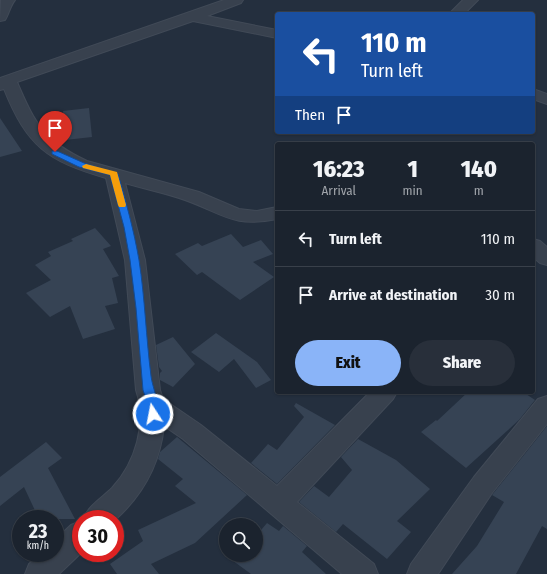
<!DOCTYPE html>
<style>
:root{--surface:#1b232e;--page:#282f3a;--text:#f1f3f6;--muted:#a0a4aa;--line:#39404a;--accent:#8ab4f8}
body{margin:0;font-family:"Fira Sans Condensed",sans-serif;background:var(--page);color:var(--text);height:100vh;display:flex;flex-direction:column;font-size:15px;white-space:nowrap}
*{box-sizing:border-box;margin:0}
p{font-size:13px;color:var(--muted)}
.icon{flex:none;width:22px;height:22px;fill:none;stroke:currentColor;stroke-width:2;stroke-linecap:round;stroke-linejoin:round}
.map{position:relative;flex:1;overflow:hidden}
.details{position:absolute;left:275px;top:142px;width:260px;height:252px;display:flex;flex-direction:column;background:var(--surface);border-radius:4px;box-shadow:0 1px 3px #0004,0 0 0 1px var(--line)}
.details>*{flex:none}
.top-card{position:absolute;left:275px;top:12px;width:260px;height:122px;border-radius:4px;box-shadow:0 1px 3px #0004,0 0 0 1px var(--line);background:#1a4fa0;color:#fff;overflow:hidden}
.fabs{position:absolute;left:219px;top:518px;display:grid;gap:8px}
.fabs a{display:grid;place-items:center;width:44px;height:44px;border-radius:50%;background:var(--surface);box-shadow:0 1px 3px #0004,0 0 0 1px var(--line);font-size:20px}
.speed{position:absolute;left:12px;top:510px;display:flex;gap:8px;font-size:20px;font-weight:700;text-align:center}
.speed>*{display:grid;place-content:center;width:52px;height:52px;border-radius:50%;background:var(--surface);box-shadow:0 1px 3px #0004,0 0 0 1px var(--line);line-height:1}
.speed small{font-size:10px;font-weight:400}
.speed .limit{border:6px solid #d22;background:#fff;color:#111}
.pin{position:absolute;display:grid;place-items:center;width:34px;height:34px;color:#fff;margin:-41px -17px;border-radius:50% 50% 50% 0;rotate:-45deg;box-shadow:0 0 4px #0007}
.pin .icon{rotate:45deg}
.me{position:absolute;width:44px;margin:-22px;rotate:349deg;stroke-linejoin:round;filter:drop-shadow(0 0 3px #0008)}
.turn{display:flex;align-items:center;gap:14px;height:84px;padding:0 20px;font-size:18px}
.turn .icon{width:52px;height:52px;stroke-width:2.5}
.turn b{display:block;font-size:28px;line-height:34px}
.then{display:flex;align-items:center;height:38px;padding:0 20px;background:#0003;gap:8px;font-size:15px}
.eta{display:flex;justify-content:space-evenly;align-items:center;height:68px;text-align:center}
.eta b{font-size:24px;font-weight:800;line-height:28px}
.button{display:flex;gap:8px;margin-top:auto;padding:8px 20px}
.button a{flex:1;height:46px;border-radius:24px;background:var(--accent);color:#111;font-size:16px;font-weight:800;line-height:46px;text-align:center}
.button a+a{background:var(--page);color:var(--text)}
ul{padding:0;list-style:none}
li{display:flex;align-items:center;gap:12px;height:56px;padding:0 20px;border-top:1px solid var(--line)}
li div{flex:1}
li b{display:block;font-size:15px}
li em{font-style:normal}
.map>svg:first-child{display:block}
.building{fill:#364354}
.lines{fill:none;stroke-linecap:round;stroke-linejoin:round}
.minor-casing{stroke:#414a57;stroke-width:2}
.minor{fill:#38414e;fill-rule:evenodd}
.route{fill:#1a73e8;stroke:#114b97}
.slow{fill:#f59e0b}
</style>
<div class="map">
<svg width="547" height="574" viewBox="0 0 547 574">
<rect width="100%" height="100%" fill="#242f3e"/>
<g class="building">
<path d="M 89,108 L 92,137 L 65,140 L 63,111 Z"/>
<path d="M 0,118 L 22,151 L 0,157 Z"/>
<path d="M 95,228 L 111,246 L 103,249 L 119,276 L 112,278 L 118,303 L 105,306 L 115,329 L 83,339 L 70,306 L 50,317 L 26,293 L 51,280 L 35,265 L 51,256 L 48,252 L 73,241 L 71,239 Z"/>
<path d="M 231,234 L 243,247 L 261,240 L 273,254 L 253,262 L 274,277 L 240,300 L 202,272 L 197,275 L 175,254 L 198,243 L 202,246 Z"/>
<path d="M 216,333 L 257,362 L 271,380 L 256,388 L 234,359 L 219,372 L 191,352 Z"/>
<path d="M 173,337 L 195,364 L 173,387 L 160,380 L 160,373 L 162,371 L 159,367 L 156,345 Z"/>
<path d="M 468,392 L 523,392 L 535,400 L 519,420 L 466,468 L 421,432 L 436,420 L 437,421 Z"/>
<path d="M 296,403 L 335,425 L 277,484 L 251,463 L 268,444 L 277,450 L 304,417 L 294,406 Z"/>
<path d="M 547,426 L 547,529 L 542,526 L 516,574 L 452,574 L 477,546 L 504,502 L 492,495 Z"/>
<path d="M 177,437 L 247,495 L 195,543 L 151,564 L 159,574 L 117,574 L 110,564 L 143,541 L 138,530 L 196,503 L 175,486 L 183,479 L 158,459 L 160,452 Z"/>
<path d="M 358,439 L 396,460 L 430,489 L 397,521 L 411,532 L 387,559 L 343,524 L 336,532 L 299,502 L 314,486 L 329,497 L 352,470 L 341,457 Z"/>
<path d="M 46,442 L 62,458 L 48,468 L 75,519 L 39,519 L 24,487 L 0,506 L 0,477 Z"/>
<path d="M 267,523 L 279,531 L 283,526 L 307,546 L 302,552 L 326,574 L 251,574 L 225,555 L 256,555 L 256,536 Z"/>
</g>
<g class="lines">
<defs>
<g id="minor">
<path d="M 1,0 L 15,0 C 10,6 9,14 5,20 L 0,21 Z"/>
<path d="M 224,0 L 243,0 L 241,3 L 207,16 L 277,30 L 277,38 L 193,21 L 17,82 C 35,124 44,141 87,161 L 199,192 L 239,209 L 257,211 L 277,207 L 277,219 C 233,228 224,214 185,200 C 166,193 145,189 125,183 L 145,260 L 160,390 L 163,399 L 201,425 L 277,486 L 370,392 L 397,392 L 393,399 L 297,502 L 374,564 L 378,574 L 342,574 L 183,439 L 164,426 C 160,464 143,495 115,520 L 83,519 C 89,505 102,498 112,488 C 136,462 147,423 136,390 L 125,260 L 106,178 C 47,161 27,146 4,89 L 0,90 L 0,78 Z"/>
<path d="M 463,0 L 478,0 L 464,14 L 449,14 Z"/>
<path d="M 533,89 L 547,94 L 547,104 L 533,99 Z"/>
<path d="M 533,239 L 540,241 L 547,247 L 547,265 L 540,263 L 533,257 Z"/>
<path d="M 547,396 L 547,424 L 492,493 L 438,574 L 407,574 L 411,564 L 474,477 L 538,399 Z"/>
<path d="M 81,521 L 81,553 L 59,574 L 25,574 L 29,564 L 41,553 L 55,553 L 55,540 L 71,525 Z"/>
</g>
</defs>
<use href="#minor" class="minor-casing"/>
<use href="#minor" class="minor"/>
</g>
<path class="route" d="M 52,151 L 57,151 L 84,163 L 118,174 C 126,202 134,231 139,260 C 145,299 146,337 151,376 C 152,387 162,408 157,417 L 149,417 L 148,405 L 143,390 L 136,308 L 130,260 L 124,227 L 110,175 L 79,167 L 52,154 Z"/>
<path class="slow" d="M 86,164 L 117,172 L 126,205 L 125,207 L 119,207 L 118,205 L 110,175 L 83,168 L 82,166 Z"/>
</svg>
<div class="fabs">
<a><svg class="icon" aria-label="search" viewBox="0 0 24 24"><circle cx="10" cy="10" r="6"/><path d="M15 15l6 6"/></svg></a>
</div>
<div class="speed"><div>23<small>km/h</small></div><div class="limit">30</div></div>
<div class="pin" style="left:55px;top:152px;background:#d93025"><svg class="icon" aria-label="arrive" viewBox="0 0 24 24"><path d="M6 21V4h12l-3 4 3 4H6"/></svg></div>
<svg class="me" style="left:153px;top:414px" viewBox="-20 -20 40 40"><circle r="17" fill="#1a73e8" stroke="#fff" stroke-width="3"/><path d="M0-11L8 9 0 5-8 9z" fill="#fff"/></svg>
<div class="top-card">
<div class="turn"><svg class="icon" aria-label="left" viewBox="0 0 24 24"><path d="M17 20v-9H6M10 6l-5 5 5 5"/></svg><div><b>110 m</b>Turn left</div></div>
<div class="then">Then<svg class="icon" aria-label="arrive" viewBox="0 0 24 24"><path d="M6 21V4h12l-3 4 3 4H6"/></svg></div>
</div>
<section class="details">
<div class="eta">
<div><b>16:23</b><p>Arrival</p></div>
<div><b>1</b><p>min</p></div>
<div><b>140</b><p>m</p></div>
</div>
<ul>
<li><svg class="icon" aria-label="left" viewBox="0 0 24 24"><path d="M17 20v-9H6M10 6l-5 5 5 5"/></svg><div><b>Turn left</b></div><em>110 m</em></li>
<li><svg class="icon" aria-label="arrive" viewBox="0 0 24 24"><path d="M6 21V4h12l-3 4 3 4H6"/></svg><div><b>Arrive at destination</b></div><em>30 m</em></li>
</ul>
<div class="button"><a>Exit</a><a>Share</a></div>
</section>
</div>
